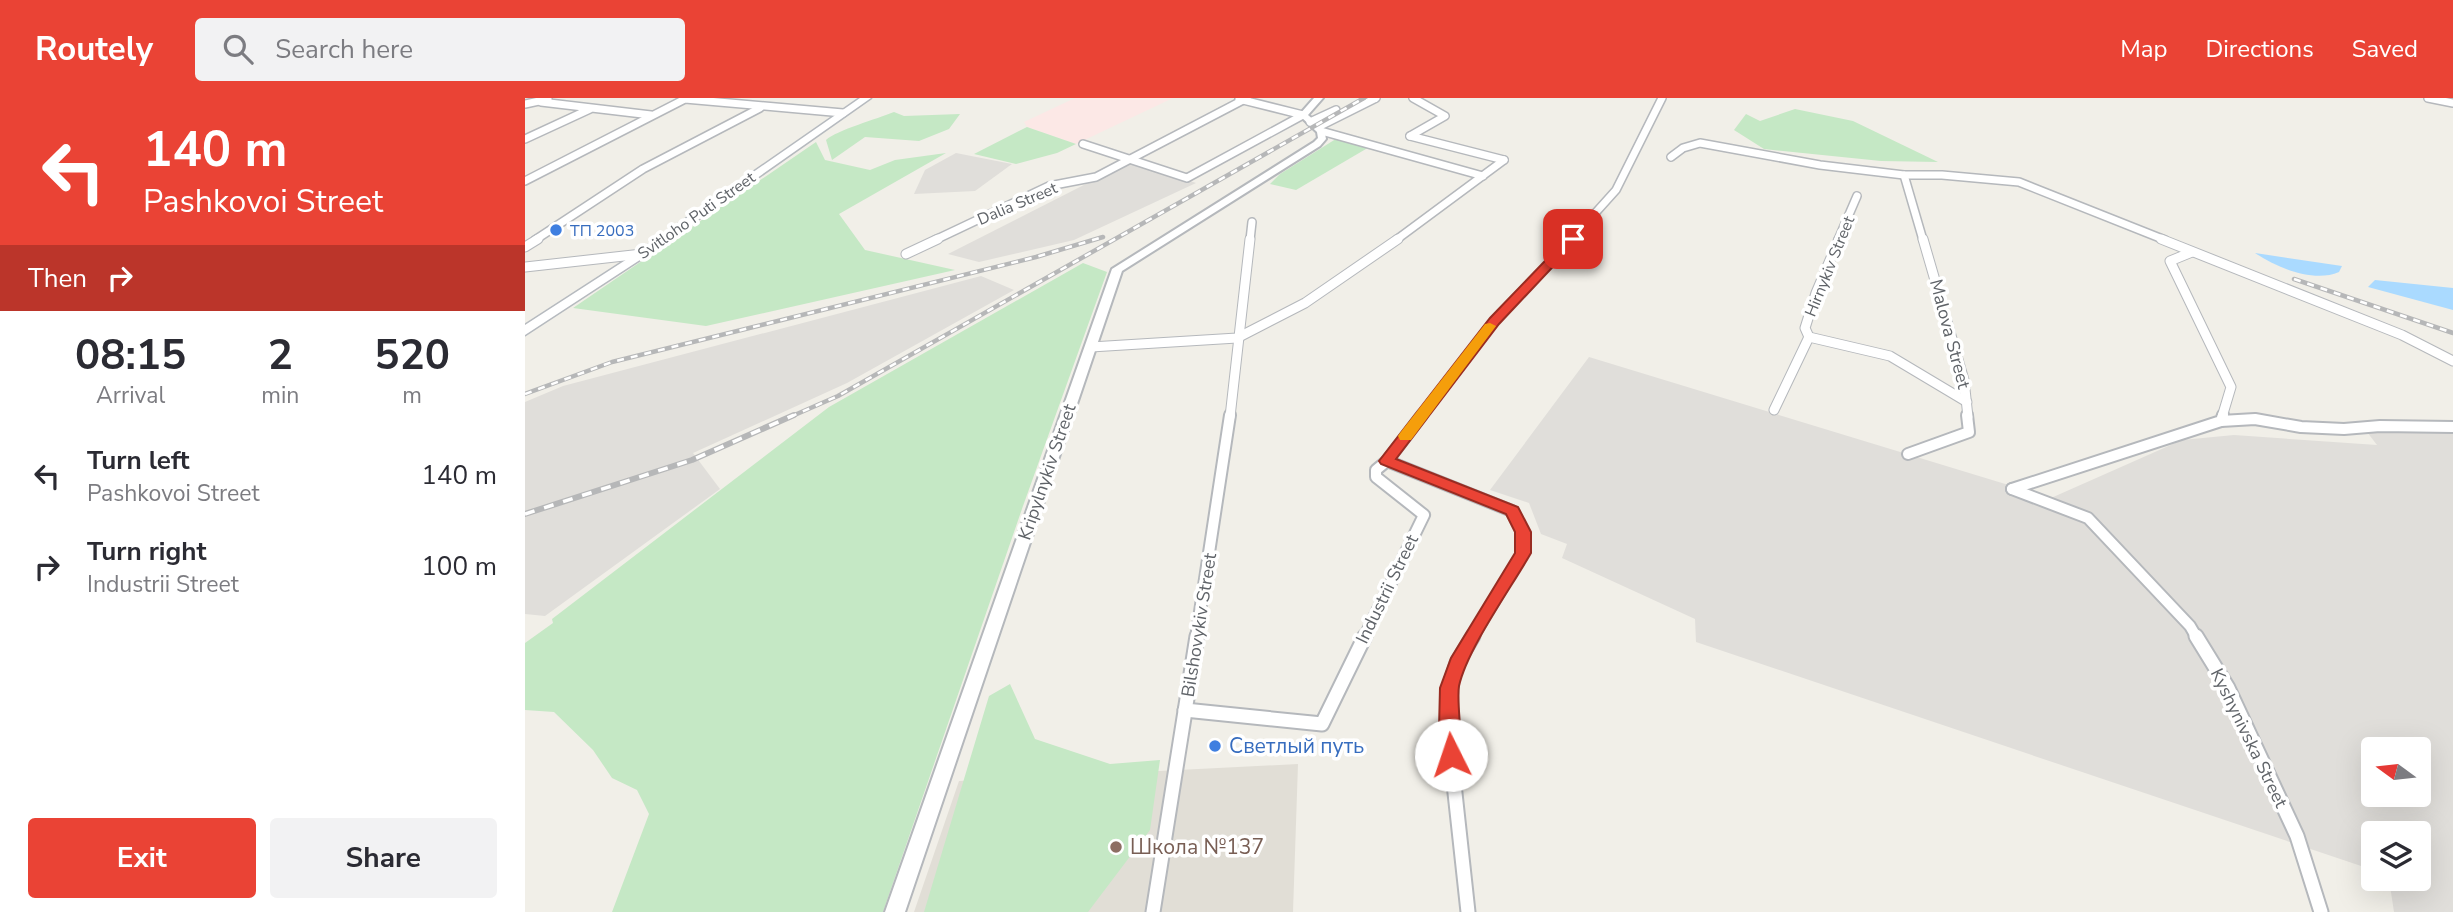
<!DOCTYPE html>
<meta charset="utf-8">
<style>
:root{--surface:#fff;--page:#f2f2f3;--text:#2b2b33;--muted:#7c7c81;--accent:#ea4335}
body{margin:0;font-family:"Nunito Sans",sans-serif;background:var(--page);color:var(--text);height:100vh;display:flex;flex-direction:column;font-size:26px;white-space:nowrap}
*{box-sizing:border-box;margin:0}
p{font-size:23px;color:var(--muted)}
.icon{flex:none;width:38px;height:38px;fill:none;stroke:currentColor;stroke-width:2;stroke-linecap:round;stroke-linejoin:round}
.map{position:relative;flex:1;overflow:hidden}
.sheet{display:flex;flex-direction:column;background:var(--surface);width:525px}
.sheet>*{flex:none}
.top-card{background:#ea4335;color:#fff;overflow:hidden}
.needle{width:46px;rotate:285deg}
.controls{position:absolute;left:1836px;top:639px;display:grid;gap:14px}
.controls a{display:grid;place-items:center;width:70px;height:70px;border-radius:7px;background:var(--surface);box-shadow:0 7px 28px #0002;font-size:35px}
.pin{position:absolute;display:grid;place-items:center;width:60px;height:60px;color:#fff;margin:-30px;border-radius:14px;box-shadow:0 4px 10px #0006}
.me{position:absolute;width:77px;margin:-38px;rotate:356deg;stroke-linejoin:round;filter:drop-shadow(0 0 5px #0008)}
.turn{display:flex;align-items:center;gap:24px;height:147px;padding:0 28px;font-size:32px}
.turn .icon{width:91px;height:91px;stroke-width:2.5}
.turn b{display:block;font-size:49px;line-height:60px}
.then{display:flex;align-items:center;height:66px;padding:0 28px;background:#0003;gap:14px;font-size:26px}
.eta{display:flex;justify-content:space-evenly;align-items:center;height:119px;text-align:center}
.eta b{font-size:42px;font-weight:700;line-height:49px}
.action{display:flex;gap:14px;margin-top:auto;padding:14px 28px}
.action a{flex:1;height:80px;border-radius:7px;background:var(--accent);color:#fff;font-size:28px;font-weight:700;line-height:80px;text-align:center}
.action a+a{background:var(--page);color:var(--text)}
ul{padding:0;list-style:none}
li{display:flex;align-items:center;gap:21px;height:91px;padding:0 28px}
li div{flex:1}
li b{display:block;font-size:26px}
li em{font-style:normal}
header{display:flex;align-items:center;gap:42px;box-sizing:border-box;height:98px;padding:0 35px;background:var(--accent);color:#fff}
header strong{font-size:33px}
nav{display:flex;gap:38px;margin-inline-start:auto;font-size:24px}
.search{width:490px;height:63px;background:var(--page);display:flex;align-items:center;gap:18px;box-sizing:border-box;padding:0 24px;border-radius:7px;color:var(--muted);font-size:26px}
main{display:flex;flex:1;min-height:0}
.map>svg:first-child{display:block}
.industrial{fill:#e0deda;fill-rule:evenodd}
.education{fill:#e1ded6}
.medical{fill:#fce8e6}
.green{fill:#c5e8c5}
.water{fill:#aadaff}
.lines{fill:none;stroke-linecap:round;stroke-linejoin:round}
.minor-far3-casing{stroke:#b5b8bc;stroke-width:10}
.minor-far2-casing{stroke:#b5b8bc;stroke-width:11}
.minor-far1-casing{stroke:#b5b8bc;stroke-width:14}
.minor-casing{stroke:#b5b8bc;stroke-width:17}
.tertiary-casing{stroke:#b5b8bc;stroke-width:4}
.secondary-casing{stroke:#b6babf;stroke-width:3}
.minor-far3{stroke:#fff;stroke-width:7}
.minor-far2{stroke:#fff;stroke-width:9}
.minor-far1{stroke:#fff;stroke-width:10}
.minor{stroke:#fff;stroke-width:13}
.tertiary{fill:#fff;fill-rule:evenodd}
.secondary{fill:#fff;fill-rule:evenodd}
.rail-far1-casing{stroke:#b6b7b8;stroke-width:4.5}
.rail-casing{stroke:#b6b7b8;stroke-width:6}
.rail-far1{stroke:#fff;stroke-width:2.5;stroke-dasharray:7;stroke-linecap:butt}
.rail{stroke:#fff;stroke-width:3.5;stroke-dasharray:10;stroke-linecap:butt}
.route{fill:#ea4335;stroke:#982c22;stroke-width:2}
.slow{fill:#f59e0b}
.shop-dot{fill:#3f7fe0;stroke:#fff;stroke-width:2.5}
.education-dot{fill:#8d6e63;stroke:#fff;stroke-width:2.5}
.labels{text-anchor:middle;stroke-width:7;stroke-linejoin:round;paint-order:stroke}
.far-street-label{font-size:16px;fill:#5f6368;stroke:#fff}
.far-shop-label{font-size:16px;fill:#366cbe;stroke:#fff;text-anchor:start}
.street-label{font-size:18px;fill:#5f6368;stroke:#fff}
.near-shop-label{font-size:21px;fill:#366cbe;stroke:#fff;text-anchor:start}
.near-education-label{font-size:21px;fill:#785e54;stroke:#fff;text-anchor:start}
</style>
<header>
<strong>Routely</strong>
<div class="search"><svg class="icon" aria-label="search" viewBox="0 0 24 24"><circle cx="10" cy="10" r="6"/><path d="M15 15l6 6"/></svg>Search here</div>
<nav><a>Map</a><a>Directions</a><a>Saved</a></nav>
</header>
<main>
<section class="sheet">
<div class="top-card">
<div class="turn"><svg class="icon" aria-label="left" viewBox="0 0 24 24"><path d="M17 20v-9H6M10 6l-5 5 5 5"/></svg><div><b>140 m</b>Pashkovoi Street</div></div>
<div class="then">Then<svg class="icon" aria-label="right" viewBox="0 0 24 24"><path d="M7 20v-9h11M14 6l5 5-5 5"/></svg></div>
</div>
<div class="eta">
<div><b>08:15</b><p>Arrival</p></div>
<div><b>2</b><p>min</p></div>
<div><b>520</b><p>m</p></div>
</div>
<ul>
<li><svg class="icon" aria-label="left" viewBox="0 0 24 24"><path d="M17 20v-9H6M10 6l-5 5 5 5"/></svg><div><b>Turn left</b><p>Pashkovoi Street</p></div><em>140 m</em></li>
<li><svg class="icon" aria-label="right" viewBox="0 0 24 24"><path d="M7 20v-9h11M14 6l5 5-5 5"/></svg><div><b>Turn right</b><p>Industrii Street</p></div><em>100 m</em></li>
</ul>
<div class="action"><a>Exit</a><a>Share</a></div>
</section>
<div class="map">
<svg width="1928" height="814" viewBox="0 0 1928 814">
<rect width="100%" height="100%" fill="#f1efe8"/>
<g class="industrial">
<path d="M 431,55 L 487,66 L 450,93 L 389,96 L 400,72 Z"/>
<path d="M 606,63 L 671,85 L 549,142 L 454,164 L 423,156 Z"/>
<path d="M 456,178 L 489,192 L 322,285 L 168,355 L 195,391 L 20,518 L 0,516 L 0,304 L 38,288 Z"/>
<path d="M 1064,259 L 1526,400 L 1657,342 L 1709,337 L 1852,347 L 1839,330 L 1928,325 L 1928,814 L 1869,814 L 1864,781 L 1894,780 L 1894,735 L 1848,735 L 1848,772 L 1171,544 L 1170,521 L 1037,460 L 1042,446 L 1016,436 L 1004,405 L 965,392 ZM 1848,651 L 1894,651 L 1894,696 L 1848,696 Z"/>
</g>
<path class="education" d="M 773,666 L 768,814 L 389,814 L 434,683 Z"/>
<path class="medical" d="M 550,0 L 648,0 L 551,46 L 502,29 L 499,24 Z"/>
<g class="green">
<path d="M 1270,11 L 1328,23 L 1413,64 L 1356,63 L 1239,51 L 1209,32 L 1221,16 L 1235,23 Z"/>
<path d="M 369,14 L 379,18 L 435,16 L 424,31 L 394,43 L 340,39 L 307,62 L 301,42 C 312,32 352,21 369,14 Z"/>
<path d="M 502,29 L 551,46 L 532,55 L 491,66 L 449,56 Z"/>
<path d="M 814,39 L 846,48 L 771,92 L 745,86 L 755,76 Z"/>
<path d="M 291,44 L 300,62 L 345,72 L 370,62 L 421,55 L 314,116 L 340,152 L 430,172 L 181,228 L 48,210 Z"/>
<path d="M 558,165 L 582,174 L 498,408 L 358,814 L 87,814 L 124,716 L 112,692 L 87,680 L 68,652 L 29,614 L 0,612 L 0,545 L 28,525 L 27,521 L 304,309 Z"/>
<path d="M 485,586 L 510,641 L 585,666 L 635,662 L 625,732 L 563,814 L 399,814 L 464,598 Z"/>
</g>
<g class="water">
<path d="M 1730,155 L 1817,168 L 1814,174 C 1789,185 1752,170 1730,155 Z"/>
<path d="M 1850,182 L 1928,190 L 1928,212 L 1843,189 Z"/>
</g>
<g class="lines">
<defs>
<g id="minor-far3">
<path d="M 1903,0 L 1928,5"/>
<path d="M 714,1 L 778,17"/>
<path d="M 16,4 L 126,17"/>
<path d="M 0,6 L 23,1"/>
<path d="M 785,24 L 811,12"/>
<path d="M 793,29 L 851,0"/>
<path d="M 796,33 L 958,78"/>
<path d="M 885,38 L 979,62"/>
<path d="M 885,38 L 920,18 L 888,0"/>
<path d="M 0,41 L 65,11"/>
<path d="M 558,46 L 662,80 L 778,17"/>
<path d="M 1146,59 L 1158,50 L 1175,45 L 1295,67 L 1379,77 L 1417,77 L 1494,84 L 1640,142"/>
<path d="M 1379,77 L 1398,142"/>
<path d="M 0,83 L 160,1 L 318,15"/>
<path d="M 10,142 L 118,71 L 235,10"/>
<path d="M 410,142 L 524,88 L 571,79 L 722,0"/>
<path d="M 725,142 L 727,124"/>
<path d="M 871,142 L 979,62"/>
<path d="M 1046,142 L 1091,92 L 1137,0"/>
<path d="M 1313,142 L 1332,98"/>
</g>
<g id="minor-far2">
<path d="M 1398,141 L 1439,282 L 1443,319"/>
<path d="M 1636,141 L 1877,237 L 1928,263"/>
<path d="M 0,149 L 13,141"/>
<path d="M 1667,154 L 1645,163 L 1706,289 L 1697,319"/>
<path d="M 381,156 L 413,141"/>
<path d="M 0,169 L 117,156"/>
<path d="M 1284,239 L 1365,258 L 1442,304"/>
<path d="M 566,249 L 712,240 L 780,205 L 873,141"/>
<path d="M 1249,312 L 1284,239 L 1280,230 L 1291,195 L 1314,141"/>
<path d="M 705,319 L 725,141"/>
<path d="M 896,319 L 969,223 L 1048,141"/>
</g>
<g id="minor-far1">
<path d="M 1696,323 L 1730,321 L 1776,329 L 1819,331 L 1855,328 L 1928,329"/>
<path d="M 1383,356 L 1444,334 L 1442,317"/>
<path d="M 862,363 L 987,413 L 998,434 L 998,455 L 947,540"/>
<path d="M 1487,391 L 1563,420 L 1665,528 L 1672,540"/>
<path d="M 1487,391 L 1696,323 L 1698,317"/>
<path d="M 671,540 L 705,317"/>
<path d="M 839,540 L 899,417 L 851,379 L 851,372 L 862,363 L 897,317"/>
</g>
<g id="minor">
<path d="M 1671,538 L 1703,590 L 1772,738 L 1796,814"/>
<path d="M 660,612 L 797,626 L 840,538"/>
<path d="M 628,814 L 672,538"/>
<path d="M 943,814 L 923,631 L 924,590 L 932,565 L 948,538"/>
</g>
<path id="tertiary" d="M 789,0 L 798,0 L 783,17 L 799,31 L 801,41 L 795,48 L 597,173 L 380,814 L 360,814 L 587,171 L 789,44 L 793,40 L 792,34 L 774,17 Z"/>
<path id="secondary" d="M 335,0 L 346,0 L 121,158 L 0,237 L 0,227 L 113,154 Z"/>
</defs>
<use href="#minor-far3" class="minor-far3-casing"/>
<use href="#minor-far2" class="minor-far2-casing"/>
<use href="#minor-far1" class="minor-far1-casing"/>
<use href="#minor" class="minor-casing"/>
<use href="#tertiary" class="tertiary-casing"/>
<use href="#secondary" class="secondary-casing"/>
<use href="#minor-far3" class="minor-far3"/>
<use href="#minor-far2" class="minor-far2"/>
<use href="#minor-far1" class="minor-far1"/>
<use href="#minor" class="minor"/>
<use href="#tertiary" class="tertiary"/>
<use href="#secondary" class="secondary"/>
<defs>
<g id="rail-far1">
<path d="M 1769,181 L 1928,235"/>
<path d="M 0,296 L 87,264 L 511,159 L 578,139"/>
<path d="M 265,319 L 313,298 L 839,0"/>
</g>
<path id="rail" d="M 0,416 L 167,362 L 269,317"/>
</defs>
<use href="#rail-far1" class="rail-far1-casing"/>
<use href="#rail" class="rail-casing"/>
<use href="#rail-far1" class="rail-far1"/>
<use href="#rail" class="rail"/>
</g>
<path class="route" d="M 1044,138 L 1054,141 L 974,226 L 871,361 L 993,409 L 1006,434 L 1006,455 C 986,490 942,551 934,588 C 931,608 940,649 933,663 L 926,666 L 919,663 L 914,631 L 915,590 L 926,560 L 990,455 L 990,434 L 981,416 L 856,366 L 854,363 L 965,220 Z"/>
<path class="slow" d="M 965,225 L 971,228 L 886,342 L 875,342 L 873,338 L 875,335 L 960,226 Z"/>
<g class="shop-dot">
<circle cx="31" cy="132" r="7"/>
<circle cx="690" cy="648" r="7"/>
</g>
<circle class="education-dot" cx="591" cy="749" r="7"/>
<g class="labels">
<g class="far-street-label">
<text transform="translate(492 105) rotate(-23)" y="6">Dalia Street</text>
<text transform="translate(171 117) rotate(-35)" y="6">Svitloho Puti Street</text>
<text transform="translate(1304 168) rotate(-68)" y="6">Hirnykiv Street</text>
</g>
<g class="far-shop-label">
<text x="45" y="138">ТП 2003</text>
</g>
<g class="street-label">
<text transform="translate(1425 236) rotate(75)" y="6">Malova Street</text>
<text transform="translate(522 374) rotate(-71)" y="6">Kripylnykiv Street</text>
<text transform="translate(862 491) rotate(-64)" y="6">Industrii Street</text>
<text transform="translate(674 527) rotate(-81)" y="6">Bilshovykiv Street</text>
<text transform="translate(1724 640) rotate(64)" y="6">Kyshynivska Street</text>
</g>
<g class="near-shop-label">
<text x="704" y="655">Светлый путь</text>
</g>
<g class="near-education-label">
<text x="605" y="756">Школа №137</text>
</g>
</g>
</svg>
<div class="controls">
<a><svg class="needle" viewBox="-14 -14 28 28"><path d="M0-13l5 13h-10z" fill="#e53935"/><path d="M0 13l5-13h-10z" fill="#7c7c81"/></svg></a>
<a><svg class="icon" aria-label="layers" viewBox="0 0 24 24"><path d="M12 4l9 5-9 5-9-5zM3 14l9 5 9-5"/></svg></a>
</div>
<div class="pin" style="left:1048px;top:141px;background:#d93025"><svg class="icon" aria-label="arrive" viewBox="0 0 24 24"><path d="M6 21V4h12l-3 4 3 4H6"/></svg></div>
<svg class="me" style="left:926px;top:657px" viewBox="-20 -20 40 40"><circle r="19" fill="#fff"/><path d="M0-13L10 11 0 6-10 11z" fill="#ea4335"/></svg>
</div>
</main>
